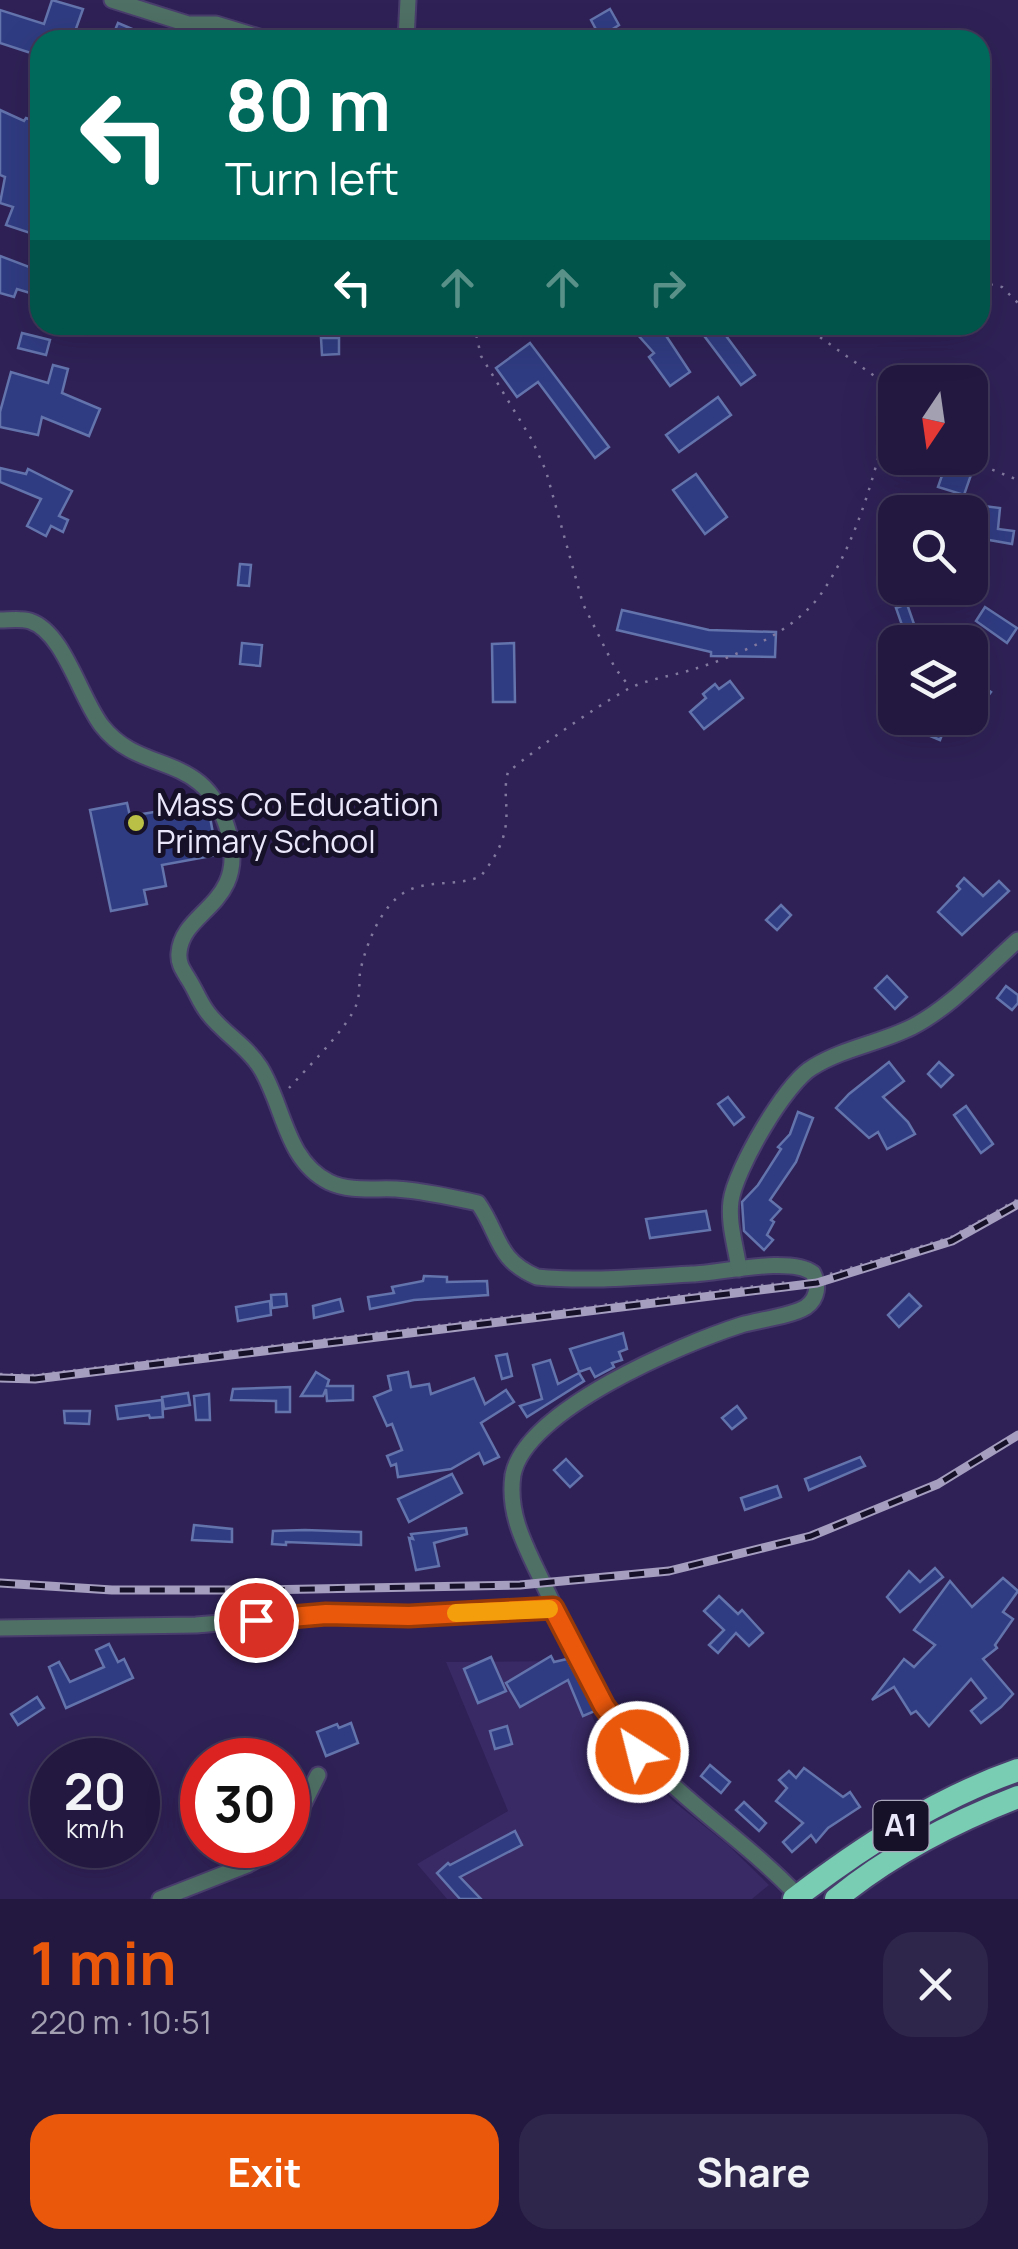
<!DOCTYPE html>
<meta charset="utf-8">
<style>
:root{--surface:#231940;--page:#2f264b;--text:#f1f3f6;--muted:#a3a0b1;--line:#403859;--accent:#ea580c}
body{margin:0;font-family:Manrope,sans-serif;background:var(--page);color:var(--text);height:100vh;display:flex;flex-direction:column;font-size:38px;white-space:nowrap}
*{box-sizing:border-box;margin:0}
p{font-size:32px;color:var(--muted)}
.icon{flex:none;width:55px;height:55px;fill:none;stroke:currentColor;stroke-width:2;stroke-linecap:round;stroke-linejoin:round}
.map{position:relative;height:1899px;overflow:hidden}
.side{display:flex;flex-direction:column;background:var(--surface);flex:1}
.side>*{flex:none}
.hud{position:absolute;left:30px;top:30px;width:960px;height:305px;border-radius:30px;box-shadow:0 10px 40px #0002,0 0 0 2px var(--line);background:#00695c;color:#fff;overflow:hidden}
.needle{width:65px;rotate:193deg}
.fabs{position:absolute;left:878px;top:365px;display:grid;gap:20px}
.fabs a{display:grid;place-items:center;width:110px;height:110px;border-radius:20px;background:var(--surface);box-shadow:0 10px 40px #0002,0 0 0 2px var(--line);font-size:50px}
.speed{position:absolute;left:30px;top:1738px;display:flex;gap:20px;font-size:50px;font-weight:700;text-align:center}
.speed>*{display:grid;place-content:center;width:130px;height:130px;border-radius:50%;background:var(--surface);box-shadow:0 10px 40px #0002,0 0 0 2px var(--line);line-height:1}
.speed small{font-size:25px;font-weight:400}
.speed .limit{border:15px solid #d22;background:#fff;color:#111}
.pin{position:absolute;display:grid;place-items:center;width:85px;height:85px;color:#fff;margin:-42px;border:5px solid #fff;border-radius:50%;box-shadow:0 2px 10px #0007}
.me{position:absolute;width:110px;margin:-55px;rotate:324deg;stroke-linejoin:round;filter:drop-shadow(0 0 8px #0008)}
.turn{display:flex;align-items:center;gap:35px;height:210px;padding:0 30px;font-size:45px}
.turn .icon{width:130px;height:130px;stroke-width:2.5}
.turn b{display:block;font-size:70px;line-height:85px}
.lanes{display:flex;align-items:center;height:95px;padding:0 30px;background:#0003;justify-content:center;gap:50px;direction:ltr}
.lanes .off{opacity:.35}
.round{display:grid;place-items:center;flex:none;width:105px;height:105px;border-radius:30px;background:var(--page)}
.overview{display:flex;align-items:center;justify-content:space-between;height:170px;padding:0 30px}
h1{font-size:60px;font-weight:700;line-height:75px;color:var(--accent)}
.action{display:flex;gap:20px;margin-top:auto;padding:20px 30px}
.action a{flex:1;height:115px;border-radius:30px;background:var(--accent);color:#fff;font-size:40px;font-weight:700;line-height:115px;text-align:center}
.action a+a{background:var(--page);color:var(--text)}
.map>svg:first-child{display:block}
.built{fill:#392964}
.building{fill:#303c82;stroke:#6373ac;stroke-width:2.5}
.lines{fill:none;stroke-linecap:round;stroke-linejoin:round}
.minor-casing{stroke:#493d6d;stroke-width:19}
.highway-casing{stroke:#493d6d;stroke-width:26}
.path{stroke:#82799f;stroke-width:2.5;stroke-dasharray:2.5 8;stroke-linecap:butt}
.minor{stroke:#4f7065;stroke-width:15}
.highway{stroke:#78cdb2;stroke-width:22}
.rail-casing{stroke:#a59ebf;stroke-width:9}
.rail{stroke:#161028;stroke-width:5;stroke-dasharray:15;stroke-linecap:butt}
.route-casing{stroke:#983908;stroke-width:25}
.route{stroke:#ea580c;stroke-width:18}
.slow{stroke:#f59e0b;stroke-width:18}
.poi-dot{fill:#bac045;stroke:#161028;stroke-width:4}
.labels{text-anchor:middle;stroke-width:10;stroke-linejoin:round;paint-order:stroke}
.shield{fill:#161028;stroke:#aaa6bc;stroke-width:2.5}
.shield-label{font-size:30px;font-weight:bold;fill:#eae7fb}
.poi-label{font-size:32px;fill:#eae7fb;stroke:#161028;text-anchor:start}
</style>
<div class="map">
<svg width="1018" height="1899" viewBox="0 0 1018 1899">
<rect width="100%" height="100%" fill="#2f2156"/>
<path class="built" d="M 569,1661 L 596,1725 L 673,1801 L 728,1845 L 769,1885 L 752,1899 L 447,1899 L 417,1864 L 508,1811 L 446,1662 Z"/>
<g class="building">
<path d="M 52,0 L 83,9 L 72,40 L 40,40 L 40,56 L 0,43 L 0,10 L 44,24 Z"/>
<path d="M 610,9 L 619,25 L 600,37 L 591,20 Z"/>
<path d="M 118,23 L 137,31 L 134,40 L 111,40 Z"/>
<path d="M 0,110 L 24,121 L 26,118 L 40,123 L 40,204 L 30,233 L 6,225 L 13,207 L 0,203 L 5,177 L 0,175 Z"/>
<path d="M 0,256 L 40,271 L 40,296 L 17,289 L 14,297 L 0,293 Z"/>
<path d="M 629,325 L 659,325 L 690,372 L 670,386 L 649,357 L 654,353 Z"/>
<path d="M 696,325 L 718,325 L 755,375 L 741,385 Z"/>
<path d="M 22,333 L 50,340 L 46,355 L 18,348 Z"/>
<path d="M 321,338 L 339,338 L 339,354 L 322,355 Z"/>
<path d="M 530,343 L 609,447 L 595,458 L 538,382 L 517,397 L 496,368 Z"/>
<path d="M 53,365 L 68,369 L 62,393 L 100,409 L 89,436 L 42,417 L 38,435 L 0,427 L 0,412 L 11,372 L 48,383 Z"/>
<path d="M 718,397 L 731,415 L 679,452 L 666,435 Z"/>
<path d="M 946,464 L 972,472 L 964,495 L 938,487 Z"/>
<path d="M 0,468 L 26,474 L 28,469 L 72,491 L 59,516 L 68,520 L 63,532 L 51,526 L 46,536 L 27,526 L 41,499 L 0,482 Z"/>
<path d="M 696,474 L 727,517 L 705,534 L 673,490 Z"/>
<path d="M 976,505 L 1000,508 L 998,529 L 1014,531 L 1012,544 L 989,540 L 988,545 L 972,539 L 977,523 L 974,522 Z"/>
<path d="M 240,564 L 251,565 L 249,586 L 238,585 Z"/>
<path d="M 907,604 L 914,624 L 903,628 L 896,608 Z"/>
<path d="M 985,607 L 1017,628 L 1007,643 L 976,621 Z"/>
<path d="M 622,610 L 709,630 L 776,632 L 775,657 L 711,656 L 711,652 L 617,630 Z"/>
<path d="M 242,643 L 262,645 L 260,666 L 240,664 Z"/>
<path d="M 514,643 L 515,702 L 493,702 L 492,644 Z"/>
<path d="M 970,677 L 991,692 L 984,701 L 970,692 Z"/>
<path d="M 730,681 L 743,698 L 704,729 L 690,712 L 706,698 L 703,694 L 715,684 L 719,689 Z"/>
<path d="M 929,718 L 946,724 L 940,740 L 923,733 Z"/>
<path d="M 127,803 L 130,816 L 202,804 L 210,817 L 217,855 L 162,865 L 166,886 L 144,890 L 147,904 L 111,911 L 90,810 Z"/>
<path d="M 964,878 L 983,896 L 999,881 L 1009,891 L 962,935 L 938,912 L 960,889 L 957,886 Z"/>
<path d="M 781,905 L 791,915 L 777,930 L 766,920 Z"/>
<path d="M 887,976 L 907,997 L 895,1009 L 875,988 Z"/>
<path d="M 1006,986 L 1018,995 L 1018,1003 L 1012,1010 L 997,998 Z"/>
<path d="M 889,1062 L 904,1081 L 883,1097 L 908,1122 L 915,1134 L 887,1149 L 878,1132 L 869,1138 L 836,1108 L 849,1094 Z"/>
<path d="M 939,1062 L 953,1075 L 941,1087 L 928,1074 Z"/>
<path d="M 728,1097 L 744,1117 L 734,1125 L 718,1104 Z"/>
<path d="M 966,1106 L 993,1144 L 981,1153 L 954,1115 Z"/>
<path d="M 798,1112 L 813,1118 L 796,1162 L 770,1200 L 781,1209 L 771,1220 L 774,1222 L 767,1235 L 773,1240 L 764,1250 L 744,1231 L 742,1202 L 758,1185 L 781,1149 L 778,1147 L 790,1134 Z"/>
<path d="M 706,1211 L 710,1230 L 650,1238 L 646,1219 Z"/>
<path d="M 424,1276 L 447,1277 L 447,1282 L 487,1281 L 488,1295 L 414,1300 L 370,1309 L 368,1297 L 394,1293 L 392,1287 L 423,1281 Z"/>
<path d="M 286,1294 L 287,1306 L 272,1308 L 271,1295 Z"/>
<path d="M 909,1294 L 921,1306 L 899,1327 L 888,1315 Z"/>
<path d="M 340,1299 L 343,1311 L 314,1318 L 313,1306 Z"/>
<path d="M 270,1301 L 271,1315 L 238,1321 L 236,1307 Z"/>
<path d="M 623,1333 L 627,1349 L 619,1352 L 622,1360 L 612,1363 L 614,1367 L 595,1377 L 590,1368 L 579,1372 L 570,1349 Z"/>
<path d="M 507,1354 L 512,1376 L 502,1379 L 496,1356 Z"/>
<path d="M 550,1360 L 558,1384 L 579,1373 L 584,1381 L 527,1417 L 520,1406 L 542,1399 L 533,1365 Z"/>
<path d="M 316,1372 L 329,1380 L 327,1386 L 353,1386 L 353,1400 L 327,1401 L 326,1389 L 323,1396 L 301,1396 Z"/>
<path d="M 408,1372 L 411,1387 L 429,1384 L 431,1394 L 474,1378 L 485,1404 L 506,1390 L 514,1402 L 481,1423 L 499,1457 L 484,1464 L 479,1453 L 451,1469 L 398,1477 L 396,1464 L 391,1466 L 387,1456 L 402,1450 L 392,1424 L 387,1426 L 374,1397 L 391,1390 L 388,1376 Z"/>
<path d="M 290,1387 L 290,1412 L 276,1412 L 276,1401 L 231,1400 L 233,1389 Z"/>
<path d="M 188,1393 L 190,1405 L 164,1409 L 162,1397 Z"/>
<path d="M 209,1394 L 210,1420 L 196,1420 L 194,1396 Z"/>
<path d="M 162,1400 L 163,1417 L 150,1418 L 149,1415 L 118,1419 L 116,1406 Z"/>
<path d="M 737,1406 L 746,1418 L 732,1429 L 722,1418 Z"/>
<path d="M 64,1411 L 90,1411 L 89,1424 L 65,1423 Z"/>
<path d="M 860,1457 L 865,1466 L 809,1490 L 805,1479 Z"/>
<path d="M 566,1459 L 582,1476 L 570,1487 L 554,1470 Z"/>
<path d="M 452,1474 L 462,1493 L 409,1522 L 398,1499 Z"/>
<path d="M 777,1486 L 781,1497 L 745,1510 L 741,1498 Z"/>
<path d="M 194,1525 L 232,1529 L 232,1542 L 192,1540 Z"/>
<path d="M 466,1528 L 467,1534 L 434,1543 L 439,1566 L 416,1570 L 409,1538 L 413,1539 L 411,1534 Z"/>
<path d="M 305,1530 L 361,1532 L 361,1545 L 286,1542 L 286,1545 L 272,1544 L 273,1531 Z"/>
<path d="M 935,1568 L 943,1577 L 900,1612 L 887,1597 L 909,1571 L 920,1582 Z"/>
<path d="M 1003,1578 L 1018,1591 L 1003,1612 L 1013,1619 L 995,1645 L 997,1648 L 983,1659 L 1013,1694 L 1001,1707 L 981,1723 L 971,1711 L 986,1698 L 971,1679 L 929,1726 L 916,1711 L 911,1714 L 894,1687 L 872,1700 L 904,1659 L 914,1667 L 935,1645 L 914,1630 L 950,1581 L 972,1607 Z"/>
<path d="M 719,1596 L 738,1614 L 742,1610 L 763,1633 L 749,1646 L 736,1633 L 718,1653 L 709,1645 L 724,1630 L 704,1611 Z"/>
<path d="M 109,1644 L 118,1662 L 124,1659 L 133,1678 L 66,1708 L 49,1667 L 59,1662 L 70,1682 L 104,1667 L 96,1650 Z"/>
<path d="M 551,1656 L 554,1662 L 567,1659 L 595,1711 L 583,1716 L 568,1680 L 520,1707 L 506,1683 Z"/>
<path d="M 491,1657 L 506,1691 L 478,1703 L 464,1669 Z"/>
<path d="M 37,1697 L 44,1708 L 18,1725 L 11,1714 Z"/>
<path d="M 351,1723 L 358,1743 L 326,1756 L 317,1732 L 337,1724 L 339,1728 Z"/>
<path d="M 507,1726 L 512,1744 L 495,1749 L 490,1731 Z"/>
<path d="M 710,1765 L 730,1782 L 721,1793 L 701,1776 Z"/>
<path d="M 804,1768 L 843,1797 L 850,1792 L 860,1807 L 828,1828 L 816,1842 L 811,1835 L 792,1852 L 783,1842 L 803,1823 L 776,1801 L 787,1788 L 779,1780 L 789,1771 L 796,1778 Z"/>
<path d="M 138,1772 L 153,1808 L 138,1814 Z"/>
<path d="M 744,1802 L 766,1823 L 759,1831 L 736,1810 Z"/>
<path d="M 515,1831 L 522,1845 L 460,1877 L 481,1899 L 460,1899 L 437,1873 L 448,1863 L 450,1865 Z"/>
</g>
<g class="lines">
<defs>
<g id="minor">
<path d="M 112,0 L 188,24 L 216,24 L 269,40"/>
<path d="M 406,40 L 408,0"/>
<path d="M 0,620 C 9,620 21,618 30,621 C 64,632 80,698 102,726 C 143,778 206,748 229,834 C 247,905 182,910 179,953 C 178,964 183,970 189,980 C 196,991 200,1003 208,1013 C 223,1033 247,1046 260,1067 C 284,1105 285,1160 329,1182 C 350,1192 373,1188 396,1189 C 424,1191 451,1197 478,1203 C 500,1234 496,1260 537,1277 C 587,1282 641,1277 692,1274 C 721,1273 790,1256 813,1273 C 819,1285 818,1298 806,1307 C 792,1316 758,1320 741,1325 C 682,1344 525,1410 513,1475 C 507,1515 527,1549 543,1583 C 563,1624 580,1666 604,1705 C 652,1784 736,1830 798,1896"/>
<path d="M 739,1269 C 736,1247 728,1224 731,1201 C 735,1170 786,1082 813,1067 C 844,1048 880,1043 912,1027 C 951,1007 985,969 1018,940"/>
<path d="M 0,1628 L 196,1625 L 326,1614 L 409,1616 L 553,1609"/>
<path d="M 288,1835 L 318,1775"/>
<path d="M 160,1899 L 247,1865 L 282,1845"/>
</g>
<g id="highway">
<path d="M 794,1899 C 862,1847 937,1798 1018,1770"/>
<path d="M 836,1899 C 890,1855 953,1822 1018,1797"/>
</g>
</defs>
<use href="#minor" class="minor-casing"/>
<use href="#highway" class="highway-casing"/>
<g class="path">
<path d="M 980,282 L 1002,287 L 1018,303"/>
<path d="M 474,325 L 481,356 L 532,440 L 546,471 L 583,604 L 615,668 L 629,686"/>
<path d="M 803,325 L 894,390"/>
<path d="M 963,458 L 1018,480"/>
<path d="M 289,1088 C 307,1068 349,1027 357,1003 C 360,993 359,982 360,972 C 366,945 380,907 405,892 C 428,879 458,887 481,876 C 493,860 504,844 506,823 C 508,805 503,790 508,772 C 540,746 592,709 628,689 C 647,679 673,676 694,669 C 737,656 797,631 823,591 C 862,533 879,457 895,390"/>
<path d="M 830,1274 L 951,1237 L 1018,1199"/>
<path d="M 0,1374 L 35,1375 L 788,1282"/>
</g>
<use href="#minor" class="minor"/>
<use href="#highway" class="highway"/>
<defs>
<g id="rail">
<path d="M 0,1378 L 35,1379 L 817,1283 L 952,1241 L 1018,1204"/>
<path d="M 0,1583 L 112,1590 L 260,1590 L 520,1585 L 669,1571 L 811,1536 L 938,1484 L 1018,1435"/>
</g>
</defs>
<use href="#rail" class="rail-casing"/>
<use href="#rail" class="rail"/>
</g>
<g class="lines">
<defs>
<path id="route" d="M 256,1620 L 326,1614 L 409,1616 L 553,1608 L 604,1706 L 638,1752"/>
</defs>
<use href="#route" class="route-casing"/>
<use href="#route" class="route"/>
<path class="slow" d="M 456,1613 L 549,1609"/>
</g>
<circle class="poi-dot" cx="136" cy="823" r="10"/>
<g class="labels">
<rect class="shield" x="873.5" y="1801" width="55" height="50" rx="8"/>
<g class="shield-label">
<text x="901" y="1836">A1</text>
</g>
<g class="poi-label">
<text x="156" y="816">Mass Co Education<tspan x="156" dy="37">Primary School</tspan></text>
</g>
</g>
</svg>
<div class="fabs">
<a><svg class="needle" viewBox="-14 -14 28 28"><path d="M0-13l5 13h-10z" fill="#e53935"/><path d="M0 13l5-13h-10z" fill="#a3a0b1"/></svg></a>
<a><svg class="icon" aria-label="search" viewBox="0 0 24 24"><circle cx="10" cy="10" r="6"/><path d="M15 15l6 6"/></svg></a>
<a><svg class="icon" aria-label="layers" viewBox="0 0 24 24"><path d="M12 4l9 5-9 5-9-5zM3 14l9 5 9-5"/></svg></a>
</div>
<div class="speed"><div>20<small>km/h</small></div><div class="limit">30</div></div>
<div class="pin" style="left:256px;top:1620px;background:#d93025"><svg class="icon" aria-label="arrive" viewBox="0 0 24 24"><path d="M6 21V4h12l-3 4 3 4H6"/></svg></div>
<svg class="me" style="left:638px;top:1752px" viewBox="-20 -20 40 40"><circle r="17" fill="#ea580c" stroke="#fff" stroke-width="3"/><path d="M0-11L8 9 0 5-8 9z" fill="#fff"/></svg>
<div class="hud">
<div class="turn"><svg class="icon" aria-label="left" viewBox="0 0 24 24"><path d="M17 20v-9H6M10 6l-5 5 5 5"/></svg><div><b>80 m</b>Turn left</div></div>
<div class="lanes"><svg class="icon" aria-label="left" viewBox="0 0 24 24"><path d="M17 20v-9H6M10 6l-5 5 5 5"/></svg><svg class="icon off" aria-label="ahead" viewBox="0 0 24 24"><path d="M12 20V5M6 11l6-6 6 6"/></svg><svg class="icon off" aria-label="ahead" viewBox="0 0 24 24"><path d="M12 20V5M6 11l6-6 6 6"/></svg><svg class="icon off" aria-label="right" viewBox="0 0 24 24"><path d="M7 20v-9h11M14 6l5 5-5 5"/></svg></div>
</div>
</div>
<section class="side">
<div class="overview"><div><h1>1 min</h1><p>220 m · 10:51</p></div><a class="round"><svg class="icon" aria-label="close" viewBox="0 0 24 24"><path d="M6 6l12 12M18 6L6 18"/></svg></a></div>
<div class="action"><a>Exit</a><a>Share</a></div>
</section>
